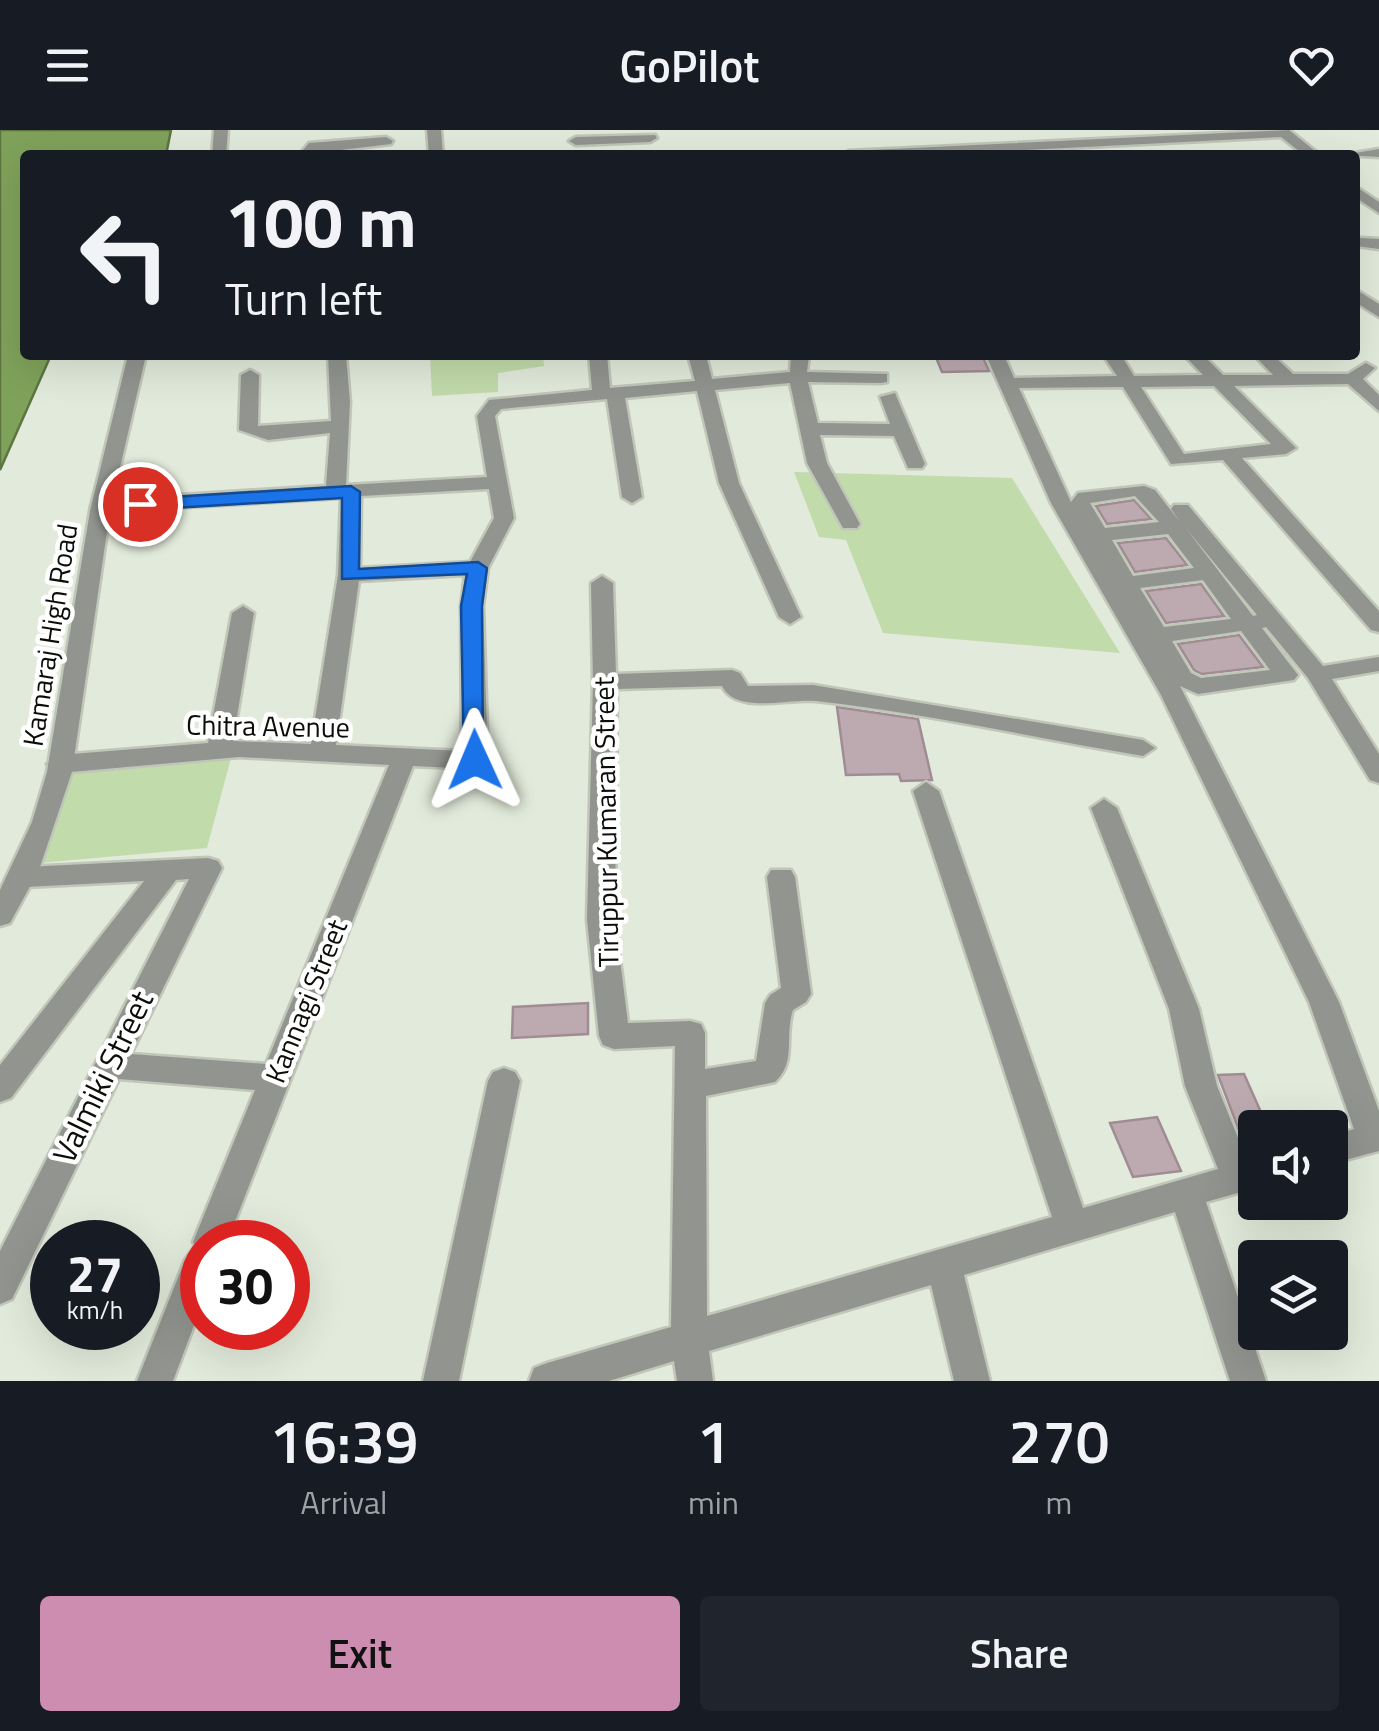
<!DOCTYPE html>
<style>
:root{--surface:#171b24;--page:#20242c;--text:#f1f3f6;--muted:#9ea1a6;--accent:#cc8db1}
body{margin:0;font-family:"Titillium Web",sans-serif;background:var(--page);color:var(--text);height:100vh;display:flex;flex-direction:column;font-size:38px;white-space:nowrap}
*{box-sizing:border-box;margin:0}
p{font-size:32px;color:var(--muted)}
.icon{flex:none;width:55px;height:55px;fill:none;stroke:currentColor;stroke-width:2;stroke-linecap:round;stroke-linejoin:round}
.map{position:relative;height:1251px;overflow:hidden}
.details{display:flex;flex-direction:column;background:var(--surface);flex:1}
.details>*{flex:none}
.guide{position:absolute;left:20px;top:20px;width:1340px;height:210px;border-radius:10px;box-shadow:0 10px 40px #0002;background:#171b24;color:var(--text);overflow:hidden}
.controls{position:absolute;left:1238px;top:980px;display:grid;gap:20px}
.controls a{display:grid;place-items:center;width:110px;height:110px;border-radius:10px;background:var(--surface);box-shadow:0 10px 40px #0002;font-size:50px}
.speed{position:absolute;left:30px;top:1090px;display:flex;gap:20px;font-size:50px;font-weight:700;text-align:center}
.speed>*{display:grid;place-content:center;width:130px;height:130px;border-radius:50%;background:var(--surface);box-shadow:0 10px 40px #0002;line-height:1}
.speed small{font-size:25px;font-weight:400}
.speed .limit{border:15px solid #d22;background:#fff;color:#111}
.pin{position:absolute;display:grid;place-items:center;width:85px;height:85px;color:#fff;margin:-42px;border:5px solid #fff;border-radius:50%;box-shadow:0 2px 10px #0007}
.me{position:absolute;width:110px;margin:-55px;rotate:359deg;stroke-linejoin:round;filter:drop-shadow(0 0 8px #0008)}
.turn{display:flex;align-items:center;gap:35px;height:210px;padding:0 40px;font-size:45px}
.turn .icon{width:130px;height:130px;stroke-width:2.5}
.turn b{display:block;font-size:70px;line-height:85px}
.eta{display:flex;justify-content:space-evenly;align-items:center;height:170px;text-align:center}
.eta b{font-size:60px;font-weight:600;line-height:70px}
.button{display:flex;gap:20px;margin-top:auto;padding:20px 40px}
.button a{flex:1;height:115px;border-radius:10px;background:var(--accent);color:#111;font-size:40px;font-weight:600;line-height:115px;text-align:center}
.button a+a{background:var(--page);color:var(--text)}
header{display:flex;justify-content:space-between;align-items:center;height:130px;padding:0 40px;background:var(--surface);font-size:45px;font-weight:600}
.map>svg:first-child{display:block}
.green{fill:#c2dbab}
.water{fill:#7fa25a;stroke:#5c7541;stroke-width:2.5}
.building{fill:#bdaab0;stroke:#a08d93;stroke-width:2.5}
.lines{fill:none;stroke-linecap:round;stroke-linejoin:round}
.minor-casing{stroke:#c0c7b9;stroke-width:5}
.tertiary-casing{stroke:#c0c7b9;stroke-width:5}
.minor{fill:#92958f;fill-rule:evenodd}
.tertiary{fill:#92958f;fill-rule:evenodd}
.route{fill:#1a73e8;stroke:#114b97;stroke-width:2.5}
.labels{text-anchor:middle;stroke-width:9;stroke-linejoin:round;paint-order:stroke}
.street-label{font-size:28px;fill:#0b0d08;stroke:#fff}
.near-street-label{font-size:32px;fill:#0b0d08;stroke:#fff}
</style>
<header><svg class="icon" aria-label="menu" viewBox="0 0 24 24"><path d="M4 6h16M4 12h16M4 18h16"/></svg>GoPilot<svg class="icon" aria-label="heart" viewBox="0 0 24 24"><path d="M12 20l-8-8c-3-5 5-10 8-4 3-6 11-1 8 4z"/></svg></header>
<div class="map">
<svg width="1379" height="1251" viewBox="0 0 1379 1251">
<rect width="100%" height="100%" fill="#e2ebdb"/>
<g class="green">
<path d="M 430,225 L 543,225 L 544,236 L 498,243 L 498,262 L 432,266 Z"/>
<path d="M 794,342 L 1012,348 L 1120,523 L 883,503 L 846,410 L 819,407 Z"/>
<path d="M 231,628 L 207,718 L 39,733 L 63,643 Z"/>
</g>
<path class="water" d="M 0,0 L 171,0 L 166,25 L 25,25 L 25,225 L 51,225 L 0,340 Z"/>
<g class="building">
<path d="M 935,225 L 982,225 L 989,241 L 942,242 Z"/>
<path d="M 1134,370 L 1151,389 L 1107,394 L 1096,376 Z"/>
<path d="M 1166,408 L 1187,435 L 1135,442 L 1118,413 Z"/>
<path d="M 1201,454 L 1224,486 L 1166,493 L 1146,461 Z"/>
<path d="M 1239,505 L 1263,537 L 1202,544 L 1194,540 L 1178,514 Z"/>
<path d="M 837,577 L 918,589 L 932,650 L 901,651 L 899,644 L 846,645 Z"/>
<path d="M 588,873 L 588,904 L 512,908 L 513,877 Z"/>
<path d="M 1244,944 L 1268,998 L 1240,1003 L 1218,945 Z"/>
<path d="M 1157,987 L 1181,1041 L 1133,1047 L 1110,993 Z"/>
</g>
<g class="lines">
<defs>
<g id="minor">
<path d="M 427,0 L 441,0 L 443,25 L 429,25 Z"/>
<path d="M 1289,0 L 1320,25 L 1304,25 L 1281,7 L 930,25 L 842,25 L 849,21 Z"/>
<path d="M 655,5 L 657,8 L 650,12 L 576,15 L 569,11 L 576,7 Z"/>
<path d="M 386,7 L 393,11 L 391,14 L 299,25 L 309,13 Z"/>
<path d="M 1379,19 L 1379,27 L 1343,25 Z"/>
<path d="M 1355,56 L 1379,72 L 1379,83 L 1355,67 Z"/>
<path d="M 1361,108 L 1379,109 L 1379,119 L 1356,116 L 1356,110 Z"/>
<path d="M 1355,159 L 1379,174 L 1379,187 L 1355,172 Z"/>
<path d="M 328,225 L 346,225 L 350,272 L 346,355 L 487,347 L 477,286 L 489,270 L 592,260 L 589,225 L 607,225 L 610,258 L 695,251 L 688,225 L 706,225 L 712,249 L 790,242 L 791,225 L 809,225 L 807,242 L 887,244 L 887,252 L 881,253 L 808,252 L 818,293 L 890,294 L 880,267 L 895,263 L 925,334 L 922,338 L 908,338 L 894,306 L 820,305 L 827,333 L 860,394 L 857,398 L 843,398 L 807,333 L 790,253 L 715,260 L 739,353 L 801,487 L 790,494 L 779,487 L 719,353 L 697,261 L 625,268 L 642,367 L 632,373 L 622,367 L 607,269 L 501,279 L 495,286 L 514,388 L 488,438 L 483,476 L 488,630 L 475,639 L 413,636 L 227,1112 L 202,1112 L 202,1174 L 173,1251 L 137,1251 L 185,1130 L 195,1116 L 193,1112 L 255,960 L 119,949 L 12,1169 L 0,1174 L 0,1121 L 189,749 L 176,750 L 11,968 L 0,972 L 0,935 L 144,751 L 26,757 L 16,754 L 12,747 L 16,740 L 26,737 L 208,728 L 218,731 L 222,738 L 131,924 L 266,934 L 389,635 L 239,627 L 60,643 L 47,634 L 60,625 L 208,613 L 232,483 L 243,476 L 254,483 L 233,611 L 311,614 L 338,445 L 341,368 L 101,382 L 91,376 L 101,370 L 326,356 L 330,303 L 268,310 L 239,300 L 241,245 L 250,240 L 259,245 L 258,296 L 331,291 ZM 489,359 L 494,388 L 470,432 L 360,438 L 361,366 ZM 465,445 L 461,476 L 462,621 L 336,615 L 359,451 Z"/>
<path d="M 986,225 L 1004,225 L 1014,248 L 1117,246 L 1103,225 L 1121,225 L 1134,246 L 1203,245 L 1184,225 L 1203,225 L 1223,245 L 1273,245 L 1254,225 L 1273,225 L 1293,244 L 1348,244 L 1366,233 L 1375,238 L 1363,249 L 1379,265 L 1379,281 L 1348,254 L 1234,256 L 1296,318 L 1286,324 L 1242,328 L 1379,481 L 1379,502 L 1371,500 L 1223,330 L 1171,334 L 1123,257 L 1019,258 L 1071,372 L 1078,363 L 1144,356 L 1155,360 L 1180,392 L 1171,379 L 1174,375 L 1188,375 L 1323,536 L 1379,527 L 1379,541 L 1332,549 L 1379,624 L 1379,653 L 1370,650 L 1308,548 L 1266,497 L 1262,498 L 1298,545 L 1294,550 L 1198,564 L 1180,556 L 1339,872 L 1379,981 L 1379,1021 L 1330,1034 L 1330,1006 L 1354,999 L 1309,872 L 1161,565 L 1051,373 ZM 1214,256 L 1271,314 L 1184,324 L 1141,257 ZM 1135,366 L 1159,392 L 1105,398 L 1090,373 ZM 1185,397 L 1257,485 L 1253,486 ZM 1168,404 L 1194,438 L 1133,446 L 1112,410 ZM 1203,450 L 1231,489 L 1164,497 L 1140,458 ZM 1241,501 L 1270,540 L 1201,548 L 1191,543 L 1172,511 Z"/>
<path d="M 602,446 L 613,453 L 616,544 L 732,540 L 740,543 L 748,556 L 813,555 L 1143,610 L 1155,618 L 1143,626 C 1035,608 925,583 816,571 C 789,568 736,585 722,556 L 617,559 L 615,790 L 628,893 L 690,891 L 701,894 L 705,903 L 705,939 L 756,931 L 765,873 L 770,865 L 781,858 L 767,747 L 771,740 L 791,740 L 795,747 L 811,864 L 806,872 L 793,880 C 784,907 797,932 775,952 L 706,966 L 707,1186 L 1052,1087 L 913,661 L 926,652 L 939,661 L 1083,1078 L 1218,1039 L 1185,956 L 1169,879 L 1091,678 L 1104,669 L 1117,678 L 1199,879 L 1217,956 L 1247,1030 L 1255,1028 L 1255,1058 L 1206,1072 L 1266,1251 L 1230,1251 L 1175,1082 L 964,1145 L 990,1251 L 954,1251 L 931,1155 L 709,1221 L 713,1251 L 677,1251 L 674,1231 L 609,1251 L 529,1251 L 534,1238 L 547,1233 L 671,1197 L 675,916 L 614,919 L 603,915 L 599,906 L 587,790 L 593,552 L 591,453 Z"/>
<path d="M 504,938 L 515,942 L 520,951 L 459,1251 L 423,1251 L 488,951 L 493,942 Z"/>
</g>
<g id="tertiary">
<path d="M 214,0 L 228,0 L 226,25 L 212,25 Z"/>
<path d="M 128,225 L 146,225 L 110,381 L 72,642 L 39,740 L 10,793 L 0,796 L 0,760 L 32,692 L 47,642 L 90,381 Z"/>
</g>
</defs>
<use href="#minor" class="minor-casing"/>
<use href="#tertiary" class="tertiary-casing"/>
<use href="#minor" class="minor"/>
<use href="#tertiary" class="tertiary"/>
</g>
<path class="route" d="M 351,356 L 360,362 L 359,439 L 478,432 L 487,438 L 482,476 L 483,636 L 467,636 L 464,630 L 461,476 L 467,444 L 342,449 L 342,368 L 140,380 L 131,374 L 140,369 Z"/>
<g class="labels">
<g class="street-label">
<text transform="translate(50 505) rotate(-81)" y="10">Kamaraj High Road</text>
<text transform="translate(268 596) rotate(1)" y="10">Chitra Avenue</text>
<text transform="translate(606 692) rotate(-91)" y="10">Tiruppur Kumaran Street</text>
<text transform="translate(306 871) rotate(-68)" y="10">Kannagi Street</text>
</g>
<g class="near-street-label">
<text transform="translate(103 947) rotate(-64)" y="11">Valmiki Street</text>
</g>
</g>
</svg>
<div class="controls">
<a><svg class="icon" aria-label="sound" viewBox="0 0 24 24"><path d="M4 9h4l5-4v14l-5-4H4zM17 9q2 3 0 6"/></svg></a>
<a><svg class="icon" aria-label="layers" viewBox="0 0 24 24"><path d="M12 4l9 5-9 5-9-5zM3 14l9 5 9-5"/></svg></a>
</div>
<div class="speed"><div>27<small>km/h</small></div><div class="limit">30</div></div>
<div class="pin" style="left:140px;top:374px;background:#d93025"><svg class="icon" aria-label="arrive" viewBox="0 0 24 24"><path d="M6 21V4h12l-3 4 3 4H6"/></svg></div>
<svg class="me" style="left:475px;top:630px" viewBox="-20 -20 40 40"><path d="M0-17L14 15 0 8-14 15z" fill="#1a73e8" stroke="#fff" stroke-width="4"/></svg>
<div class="guide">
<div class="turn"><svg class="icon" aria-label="left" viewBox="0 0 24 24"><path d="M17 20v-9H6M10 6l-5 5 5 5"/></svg><div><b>100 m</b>Turn left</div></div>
</div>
</div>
<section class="details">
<div class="eta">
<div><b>16:39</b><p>Arrival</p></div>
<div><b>1</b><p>min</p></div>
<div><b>270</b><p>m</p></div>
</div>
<div class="button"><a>Exit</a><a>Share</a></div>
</section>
